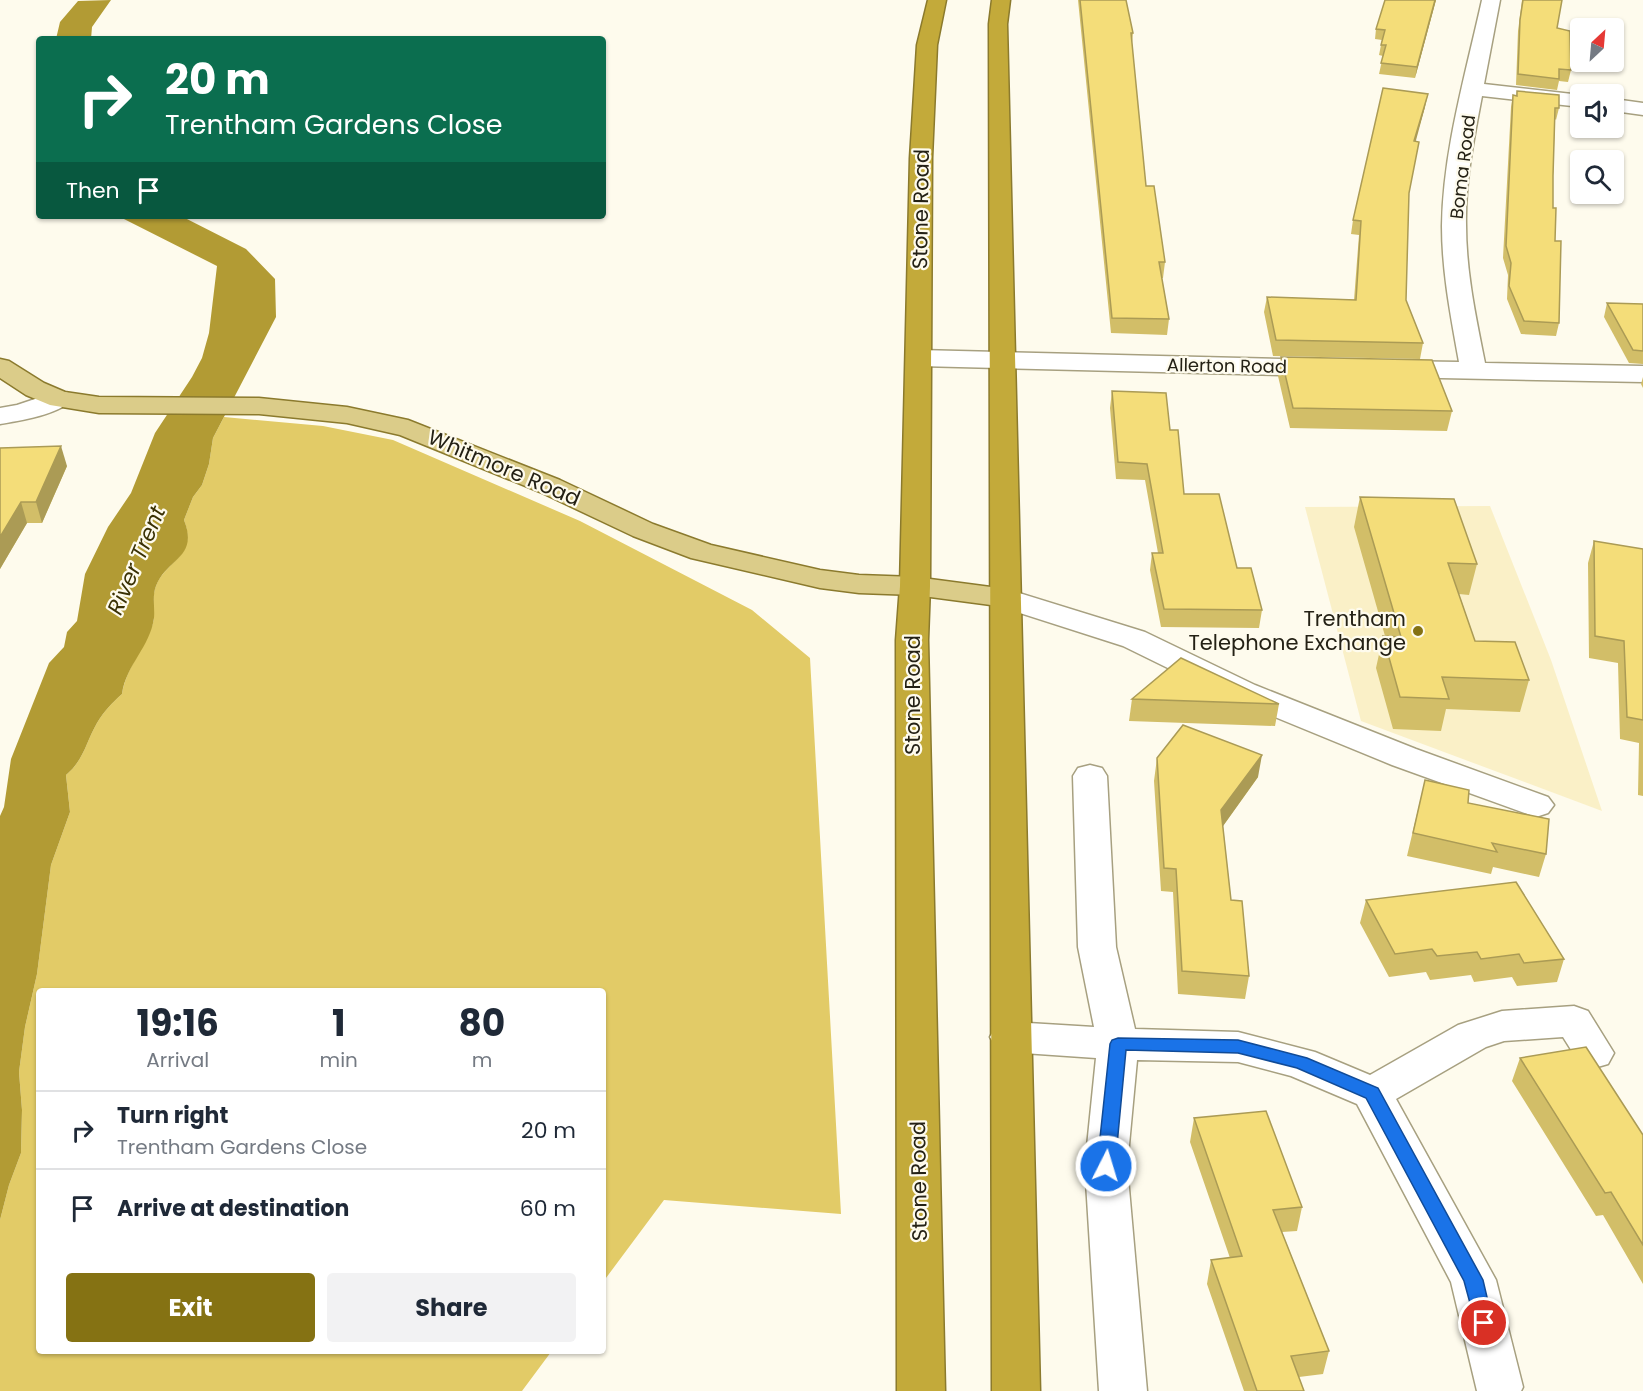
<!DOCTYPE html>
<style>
:root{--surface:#fff;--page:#f2f2f3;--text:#1f2937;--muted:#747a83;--line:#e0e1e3;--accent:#857213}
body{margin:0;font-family:Poppins,sans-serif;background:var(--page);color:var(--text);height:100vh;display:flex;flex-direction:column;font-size:22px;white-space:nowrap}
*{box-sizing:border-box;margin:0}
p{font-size:20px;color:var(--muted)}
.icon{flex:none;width:33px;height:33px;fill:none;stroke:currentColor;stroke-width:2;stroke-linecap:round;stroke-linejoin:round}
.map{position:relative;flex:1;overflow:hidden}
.panel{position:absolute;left:36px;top:988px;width:570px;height:366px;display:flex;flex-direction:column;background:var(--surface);border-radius:6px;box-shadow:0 2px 4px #0004}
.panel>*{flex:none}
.banner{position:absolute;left:36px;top:36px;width:570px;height:183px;border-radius:6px;box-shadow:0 2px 4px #0004;background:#0b6e4f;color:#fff;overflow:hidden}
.needle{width:39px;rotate:26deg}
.fabs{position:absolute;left:1570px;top:18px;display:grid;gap:12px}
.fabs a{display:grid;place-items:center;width:54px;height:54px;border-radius:6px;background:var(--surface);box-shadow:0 2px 4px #0004;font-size:30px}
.pin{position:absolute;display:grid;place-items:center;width:51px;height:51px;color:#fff;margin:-26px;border:3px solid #fff;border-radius:50%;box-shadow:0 2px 6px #0007}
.me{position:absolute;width:66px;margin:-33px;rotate:5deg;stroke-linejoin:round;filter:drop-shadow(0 0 4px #0008)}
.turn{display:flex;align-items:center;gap:21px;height:126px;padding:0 30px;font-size:27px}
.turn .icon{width:78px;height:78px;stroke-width:2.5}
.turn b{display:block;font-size:42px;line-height:51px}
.then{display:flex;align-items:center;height:57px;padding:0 30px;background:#0003;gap:12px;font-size:22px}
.eta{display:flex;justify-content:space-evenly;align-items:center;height:102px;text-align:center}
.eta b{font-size:36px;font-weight:700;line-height:42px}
.action{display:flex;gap:12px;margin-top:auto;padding:12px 30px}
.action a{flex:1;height:69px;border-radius:6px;background:var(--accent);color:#fff;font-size:24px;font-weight:700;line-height:69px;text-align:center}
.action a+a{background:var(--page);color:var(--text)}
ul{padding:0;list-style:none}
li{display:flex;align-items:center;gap:18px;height:78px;padding:0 30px;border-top:2px solid var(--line)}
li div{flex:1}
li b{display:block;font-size:22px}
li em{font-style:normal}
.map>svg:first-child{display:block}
.built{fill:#faf0c7}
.forest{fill:#e2cb67}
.water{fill:#b29b34}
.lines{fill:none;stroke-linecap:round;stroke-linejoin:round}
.minor-casing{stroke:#a7a080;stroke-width:3}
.major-casing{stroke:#8b7a2d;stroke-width:3}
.highway-casing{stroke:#8b7a2d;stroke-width:3}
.minor{fill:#fff;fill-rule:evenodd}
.major{fill:#dbcc89;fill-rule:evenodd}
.highway{fill:#c3aa3a;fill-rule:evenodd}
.wall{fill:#d2be68}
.shaded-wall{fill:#ab9b55}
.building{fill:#f4dd79;stroke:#ab9b55;stroke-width:1.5}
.route{fill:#1a73e8;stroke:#114b97;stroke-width:1.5}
.poi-dot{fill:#857213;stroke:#fefbed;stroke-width:2}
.labels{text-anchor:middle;stroke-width:4.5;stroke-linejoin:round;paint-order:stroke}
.far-street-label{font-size:18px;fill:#242115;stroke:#fefbed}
.street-label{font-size:21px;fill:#242115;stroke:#fefbed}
.poi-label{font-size:21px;fill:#242115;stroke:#fefbed;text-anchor:end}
.water-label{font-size:22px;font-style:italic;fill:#3a3104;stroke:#fefbed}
</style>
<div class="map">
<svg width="1643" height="1391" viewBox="0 0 1643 1391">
<rect width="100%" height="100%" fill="#fefbed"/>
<path class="built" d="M 1490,506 L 1551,660 L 1602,811 L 1361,721 L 1305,507 Z"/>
<path class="forest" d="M 224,417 L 323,426 L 393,440 L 580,521 L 752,610 L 810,658 L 841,1214 L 664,1200 L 603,1282 L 603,992 L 39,992 L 39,1352 L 551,1352 L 522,1391 L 0,1391 L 0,1220 L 9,1185 L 21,1153 L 22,1110 L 19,1072 L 25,1027 L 37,974 L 51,865 L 70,812 L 66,775 C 84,760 86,742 97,723 C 104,711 112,703 122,694 C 126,668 145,648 153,623 C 156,612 151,597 156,586 C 166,560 198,557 184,520 L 193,497 L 202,485 L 209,464 L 213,438 Z"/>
<g class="water">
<path d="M 111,0 L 92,27 L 91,39 L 56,39 L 60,22 L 78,1 Z"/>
<path d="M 118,216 L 181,216 L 246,249 L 275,279 L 276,317 L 213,438 L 209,464 L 202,485 L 193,497 L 184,520 C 199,558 167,558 156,586 C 152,596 155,608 154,618 C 150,647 126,665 122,694 C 112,703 104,711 97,723 C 86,742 84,760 66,775 L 70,812 L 51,865 L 37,974 L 25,1027 L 19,1072 L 22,1110 L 21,1153 L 9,1185 L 0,1220 L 0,816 L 4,807 L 11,759 L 49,663 L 64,647 L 67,632 L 77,621 L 85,574 L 108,527 L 131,493 L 155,433 L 192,377 L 202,358 L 209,333 L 217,266 Z"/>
</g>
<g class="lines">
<defs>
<g id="minor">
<path d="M 1482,0 L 1500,0 L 1484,84 L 1581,95 L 1581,107 L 1482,96 C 1474,138 1465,182 1466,225 C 1466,272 1476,318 1485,363 L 1643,366 L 1643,382 L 1392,377 L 1383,375 L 1379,369 L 1383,363 L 1392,361 L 1459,362 C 1451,317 1442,272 1442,226 C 1443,150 1466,73 1482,0 Z"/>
<path d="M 1614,99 L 1643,103 L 1643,115 L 1614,111 Z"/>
<path d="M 919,350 L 1325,360 L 1334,362 L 1338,368 L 1334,374 L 1325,376 L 919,366 L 910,363 L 906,358 L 910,353 Z"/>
<path d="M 59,391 L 68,393 L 72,399 C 62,414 18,421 0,424 L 0,408 L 17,405 Z"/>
<path d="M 1006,589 L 1145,632 L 1255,685 L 1416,749 L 1548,797 L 1554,805 L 1548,813 L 1536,817 L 1392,765 L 1231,699 L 1123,646 L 995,605 L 991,598 L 995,591 Z"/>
<path d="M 1090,765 L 1102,768 L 1107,776 L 1116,947 L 1135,1029 L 1238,1032 L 1315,1052 L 1370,1075 L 1458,1025 L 1502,1011 L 1574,1006 L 1588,1011 L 1614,1053 L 1608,1064 L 1594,1068 L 1580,1064 L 1563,1037 L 1504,1041 L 1486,1047 L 1396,1099 L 1496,1280 L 1523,1387 L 1521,1391 L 1477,1391 L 1451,1282 L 1357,1104 L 1291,1076 L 1238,1062 L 1137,1060 L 1127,1166 L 1147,1391 L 1099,1391 L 1085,1166 L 1096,1058 L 1010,1052 L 996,1048 L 990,1037 L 996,1026 L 1010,1022 L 1094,1027 L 1078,947 L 1073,776 L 1078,768 Z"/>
</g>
<path id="major" d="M 0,359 L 9,361 L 44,383 L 65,392 L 99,397 L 259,398 L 347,407 L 408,420 L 560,480 L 653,524 L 711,545 L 820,570 L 859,575 L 915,577 L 1006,589 L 1017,591 L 1021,598 L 1017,605 L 1006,607 L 915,595 L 859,593 L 820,588 L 691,558 L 633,536 L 540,492 L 400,435 L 347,423 L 259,414 L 99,413 L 50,405 L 26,395 L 0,378 Z"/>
<g id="highway">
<path d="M 928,0 L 946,0 L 937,45 L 932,158 L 930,586 L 928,640 L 945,1391 L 897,1391 L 896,640 L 900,586 L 910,158 L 917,45 Z"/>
<path d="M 992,0 L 1010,0 L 1007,24 L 1040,1391 L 992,1391 L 989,24 Z"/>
</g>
</defs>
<use href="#minor" class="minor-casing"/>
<use href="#major" class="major-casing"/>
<use href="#highway" class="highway-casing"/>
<use href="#minor" class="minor"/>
<use href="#major" class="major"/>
<use href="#highway" class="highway"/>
</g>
<g class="wall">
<path d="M 1078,0 L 1126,0 L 1133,33 L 1132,43 L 1146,186 L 1165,262 L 1163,278 L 1162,278 L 1169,319 L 1167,335 L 1111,333 Z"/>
<path d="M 1436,0 L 1415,78 L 1379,74 L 1383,56 L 1379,55 L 1382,40 L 1375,39 L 1376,29 Z"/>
<path d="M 1522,0 L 1562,0 L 1557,28 L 1571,70 L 1568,82 L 1559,81 L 1557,90 L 1516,85 L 1518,31 Z"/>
<path d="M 1517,91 L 1559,108 L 1556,120 L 1555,119 L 1553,176 L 1553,208 L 1559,323 L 1556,336 L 1521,334 L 1507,299 L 1508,275 L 1503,258 L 1511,107 L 1513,95 L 1516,96 Z"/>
<path d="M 1425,107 L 1415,141 L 1409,193 L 1406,300 L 1423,343 L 1420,359 L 1273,356 L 1264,312 L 1267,297 L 1354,300 L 1359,235 L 1351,234 L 1353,220 Z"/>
<path d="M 1607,303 L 1643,304 L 1643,364 L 1629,363 L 1604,317 Z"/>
<path d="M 1281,357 L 1452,411 L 1447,431 L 1290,428 L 1278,376 Z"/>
<path d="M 1643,377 L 1643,388 L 1641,384 Z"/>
<path d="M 1112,391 L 1170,430 L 1184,494 L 1237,568 L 1262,610 L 1259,628 L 1161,627 L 1150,570 L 1152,553 L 1158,553 L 1145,480 L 1116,479 L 1110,408 Z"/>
<path d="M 0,448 L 67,466 L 42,523 L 27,523 L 0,569 Z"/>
<path d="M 1360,497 L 1477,564 L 1469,595 L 1459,594 L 1475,641 L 1529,680 L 1520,712 L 1446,709 L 1441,731 L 1393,729 L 1376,668 L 1383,636 L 1385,636 L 1354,527 Z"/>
<path d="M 1594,541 L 1643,549 L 1643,796 L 1638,795 L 1639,743 L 1620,739 L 1618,663 L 1589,658 L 1588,563 Z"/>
<path d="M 1132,699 L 1279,704 L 1275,726 L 1129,721 Z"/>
<path d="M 1157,758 L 1258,777 L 1223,826 L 1231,900 L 1249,976 L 1245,999 L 1178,994 L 1173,892 L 1161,891 L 1154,781 Z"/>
<path d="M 1425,780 L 1468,803 L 1546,854 L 1539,877 L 1493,867 L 1491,874 L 1407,856 Z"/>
<path d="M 1366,900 L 1564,959 L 1557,982 L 1517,986 L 1512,977 L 1474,982 L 1471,975 L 1430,980 L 1426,972 L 1389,977 L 1360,923 Z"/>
<path d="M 1520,1058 L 1643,1135 L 1643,1284 L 1603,1215 L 1596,1216 L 1512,1081 Z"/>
<path d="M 1194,1118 L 1302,1207 L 1297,1231 L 1282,1232 L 1329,1351 L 1323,1374 L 1299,1377 L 1304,1391 L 1244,1391 L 1207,1284 L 1211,1260 L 1230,1258 L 1190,1142 Z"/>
</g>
<g class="shaded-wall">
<path d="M 1435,0 L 1436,0 L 1415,78 L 1417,67 Z"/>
<path d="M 1428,94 L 1425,107 L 1412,155 L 1414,141 Z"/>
<path d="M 61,446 L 67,466 L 42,523 L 36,502 Z"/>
<path d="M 21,502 L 27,523 L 0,569 L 0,537 Z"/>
<path d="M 1262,755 L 1258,777 L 1218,833 L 1221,810 Z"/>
</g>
<g class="building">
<path d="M 1080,0 L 1126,0 L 1133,33 L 1131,33 L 1146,186 L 1154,186 L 1165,262 L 1159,262 L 1169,319 L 1112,318 Z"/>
<path d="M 1385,0 L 1435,0 L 1417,67 L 1381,63 L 1386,45 L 1381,45 L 1385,30 L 1376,29 Z"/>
<path d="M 1523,0 L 1562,0 L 1557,28 L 1570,31 L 1571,70 L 1559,69 L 1559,79 L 1518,74 L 1520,20 Z"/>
<path d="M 1383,88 L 1428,94 L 1414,141 L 1419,142 L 1409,193 L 1406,300 L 1423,343 L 1276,340 L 1267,297 L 1356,300 L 1361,221 L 1353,220 Z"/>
<path d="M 1517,91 L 1559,95 L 1559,108 L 1555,108 L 1553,176 L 1553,208 L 1556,208 L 1555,241 L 1561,241 L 1559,323 L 1524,321 L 1509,286 L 1511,263 L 1506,246 L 1513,95 L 1517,96 Z"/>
<path d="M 1607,303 L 1643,304 L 1643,351 L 1633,350 Z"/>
<path d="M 1281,357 L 1432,360 L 1452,411 L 1293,408 Z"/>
<path d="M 1112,391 L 1166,393 L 1170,430 L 1178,430 L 1184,494 L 1219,494 L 1237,568 L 1251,568 L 1262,610 L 1164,609 L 1152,553 L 1163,553 L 1147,464 L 1118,462 Z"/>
<path d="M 61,446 L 36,502 L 21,502 L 0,537 L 0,448 Z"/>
<path d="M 1360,497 L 1454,499 L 1477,564 L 1448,563 L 1475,641 L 1515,642 L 1529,680 L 1442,677 L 1449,699 L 1400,697 L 1383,636 L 1401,637 Z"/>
<path d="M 1594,541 L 1643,549 L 1643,720 L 1627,717 L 1624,641 L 1595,636 Z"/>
<path d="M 1181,658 L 1279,704 L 1132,699 Z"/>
<path d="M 1183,725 L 1262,755 L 1221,810 L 1231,900 L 1242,901 L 1249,976 L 1182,971 L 1176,869 L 1164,868 L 1157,758 Z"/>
<path d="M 1425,780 L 1469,790 L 1468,803 L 1549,819 L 1546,854 L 1492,843 L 1497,852 L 1413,833 Z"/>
<path d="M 1516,882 L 1564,959 L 1524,963 L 1519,954 L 1481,959 L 1477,952 L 1437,956 L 1432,949 L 1395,954 L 1366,900 Z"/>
<path d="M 1586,1047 L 1643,1135 L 1643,1245 L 1611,1192 L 1605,1193 L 1520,1058 Z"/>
<path d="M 1266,1111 L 1302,1207 L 1273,1210 L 1329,1351 L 1291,1356 L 1304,1391 L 1257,1391 L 1211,1260 L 1242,1256 L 1194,1118 Z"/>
</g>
<path class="route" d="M 1118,1038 L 1238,1040 L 1307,1058 L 1378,1088 L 1483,1280 L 1493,1323 L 1490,1329 L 1484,1331 L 1477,1329 L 1464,1281 L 1366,1098 L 1297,1068 L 1238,1053 L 1126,1050 L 1115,1166 L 1112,1171 L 1106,1173 L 1100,1171 L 1097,1166 L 1110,1044 L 1112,1040 Z"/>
<circle class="poi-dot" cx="1418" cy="631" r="6"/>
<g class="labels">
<g class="far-street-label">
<text transform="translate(1463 167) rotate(-83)" y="6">Boma Road</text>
<text transform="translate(1227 366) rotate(1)" y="6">Allerton Road</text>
</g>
<g class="street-label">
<text transform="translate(921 209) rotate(-89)" y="7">Stone Road</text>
<text transform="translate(504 468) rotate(23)" y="7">Whitmore Road</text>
<text transform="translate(913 695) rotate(-90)" y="7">Stone Road</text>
<text transform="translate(919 1181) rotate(-91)" y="7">Stone Road</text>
</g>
<g class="poi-label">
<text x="1406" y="626">Trentham<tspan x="1406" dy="24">Telephone Exchange</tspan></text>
</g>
<g class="water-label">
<text transform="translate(136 560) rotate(-67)" y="8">River Trent</text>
</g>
</g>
</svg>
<div class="fabs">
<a><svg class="needle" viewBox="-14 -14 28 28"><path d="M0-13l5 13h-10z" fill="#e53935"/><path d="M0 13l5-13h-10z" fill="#747a83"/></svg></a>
<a><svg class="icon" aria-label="sound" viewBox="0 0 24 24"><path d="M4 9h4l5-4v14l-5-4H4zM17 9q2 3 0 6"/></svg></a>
<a><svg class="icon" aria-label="search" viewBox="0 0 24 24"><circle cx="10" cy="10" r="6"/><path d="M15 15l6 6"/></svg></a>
</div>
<div class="pin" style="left:1484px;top:1323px;background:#d93025"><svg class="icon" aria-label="arrive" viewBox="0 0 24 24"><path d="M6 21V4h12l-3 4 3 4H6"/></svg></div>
<svg class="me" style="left:1106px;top:1166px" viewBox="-20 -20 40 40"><circle r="17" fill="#1a73e8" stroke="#fff" stroke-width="3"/><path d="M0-11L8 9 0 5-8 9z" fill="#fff"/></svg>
<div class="banner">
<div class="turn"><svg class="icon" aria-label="right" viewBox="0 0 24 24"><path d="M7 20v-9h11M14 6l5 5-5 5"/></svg><div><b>20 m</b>Trentham Gardens Close</div></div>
<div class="then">Then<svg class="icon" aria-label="arrive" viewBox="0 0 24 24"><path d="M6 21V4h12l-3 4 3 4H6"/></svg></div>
</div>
<section class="panel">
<div class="eta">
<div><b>19:16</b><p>Arrival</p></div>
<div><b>1</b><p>min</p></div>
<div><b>80</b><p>m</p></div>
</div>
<ul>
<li><svg class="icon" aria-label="right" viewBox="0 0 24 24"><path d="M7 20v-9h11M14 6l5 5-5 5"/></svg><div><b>Turn right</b><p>Trentham Gardens Close</p></div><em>20 m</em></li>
<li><svg class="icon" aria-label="arrive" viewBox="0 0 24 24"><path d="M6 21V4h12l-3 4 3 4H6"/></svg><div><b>Arrive at destination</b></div><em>60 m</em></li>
</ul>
<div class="action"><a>Exit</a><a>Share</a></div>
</section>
</div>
